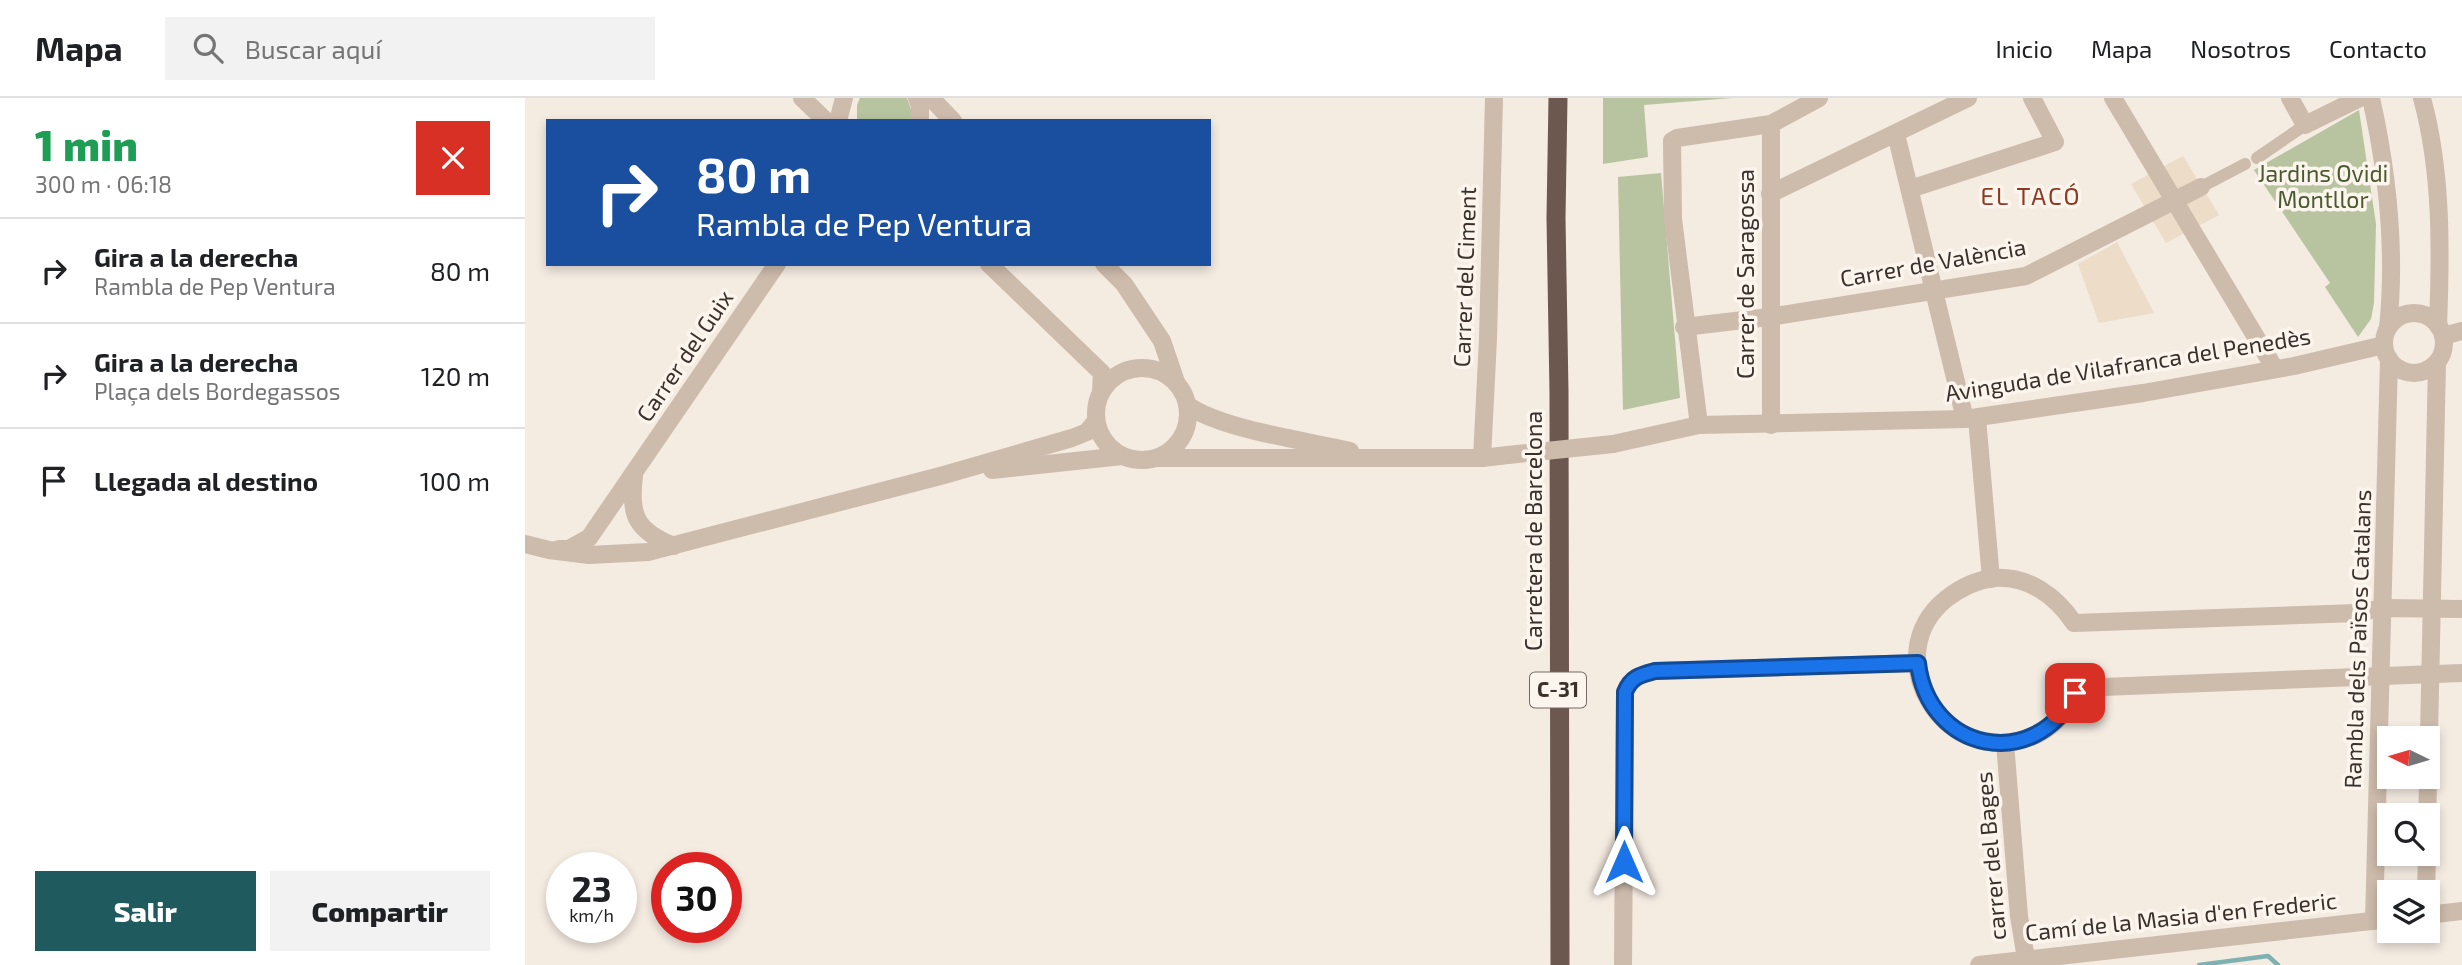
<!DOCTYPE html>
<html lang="es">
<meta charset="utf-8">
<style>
:root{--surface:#fff;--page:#f2f2f2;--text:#202124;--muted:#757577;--line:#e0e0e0;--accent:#1f5a5e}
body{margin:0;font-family:"Exo 2",sans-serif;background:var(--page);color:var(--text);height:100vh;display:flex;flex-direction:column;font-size:26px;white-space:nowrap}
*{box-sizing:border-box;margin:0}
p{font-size:23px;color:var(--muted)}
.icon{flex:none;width:38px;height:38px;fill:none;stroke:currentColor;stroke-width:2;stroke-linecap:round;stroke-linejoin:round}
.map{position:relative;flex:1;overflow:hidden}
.details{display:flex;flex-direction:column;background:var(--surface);width:525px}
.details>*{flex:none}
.guide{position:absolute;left:21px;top:21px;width:665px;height:147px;border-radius:0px;box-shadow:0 4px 10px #0003;background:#1a4fa0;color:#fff;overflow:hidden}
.needle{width:46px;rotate:275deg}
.controls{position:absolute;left:1852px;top:628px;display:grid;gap:14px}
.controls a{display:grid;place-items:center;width:63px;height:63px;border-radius:0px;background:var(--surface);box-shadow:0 4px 10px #0003;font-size:35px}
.speed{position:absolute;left:21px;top:754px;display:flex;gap:14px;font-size:35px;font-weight:700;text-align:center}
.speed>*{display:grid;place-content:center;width:91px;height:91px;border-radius:50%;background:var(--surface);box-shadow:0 4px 10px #0003;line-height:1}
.speed small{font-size:18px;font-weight:400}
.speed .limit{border:10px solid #d22;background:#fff;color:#111}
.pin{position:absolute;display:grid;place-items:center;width:60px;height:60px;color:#fff;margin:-30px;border-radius:14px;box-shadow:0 4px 10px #0006}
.me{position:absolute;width:77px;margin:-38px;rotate:0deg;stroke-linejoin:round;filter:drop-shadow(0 0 5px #0008)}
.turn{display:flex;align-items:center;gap:24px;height:147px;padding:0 35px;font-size:32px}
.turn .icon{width:91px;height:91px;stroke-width:2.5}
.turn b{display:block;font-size:49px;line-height:60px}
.round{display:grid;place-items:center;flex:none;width:74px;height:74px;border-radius:0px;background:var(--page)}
.headline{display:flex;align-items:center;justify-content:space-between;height:119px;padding:0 35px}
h1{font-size:42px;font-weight:800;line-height:52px;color:#1e9e55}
.button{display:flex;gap:14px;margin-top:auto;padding:14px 35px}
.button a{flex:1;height:80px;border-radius:0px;background:var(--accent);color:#fff;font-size:28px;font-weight:800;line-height:80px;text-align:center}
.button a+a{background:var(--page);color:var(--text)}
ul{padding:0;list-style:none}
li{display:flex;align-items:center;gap:21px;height:105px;padding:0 35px;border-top:2px solid var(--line)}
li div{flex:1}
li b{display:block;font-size:26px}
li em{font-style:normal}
header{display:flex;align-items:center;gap:42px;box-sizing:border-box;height:98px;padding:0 35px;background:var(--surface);border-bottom:2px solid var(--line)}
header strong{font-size:33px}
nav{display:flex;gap:38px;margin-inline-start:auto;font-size:24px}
.search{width:490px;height:63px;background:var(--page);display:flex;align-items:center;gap:18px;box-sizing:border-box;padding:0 24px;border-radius:0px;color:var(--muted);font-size:26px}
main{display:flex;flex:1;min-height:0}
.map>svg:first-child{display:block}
.green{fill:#b8c4a0}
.plaza{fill:#ecdcc8}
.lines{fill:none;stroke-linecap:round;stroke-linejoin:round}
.stream{stroke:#7fb0b2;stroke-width:4.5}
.pedestrian{stroke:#cdbbac;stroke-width:12}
.minor{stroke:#cdbbac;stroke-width:18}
.trunk{stroke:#6c584f;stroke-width:19}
.minor-bridge{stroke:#cdbbac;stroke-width:18}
.route-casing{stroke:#114b97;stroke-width:18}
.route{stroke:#1a73e8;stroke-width:12}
.labels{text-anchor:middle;stroke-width:7;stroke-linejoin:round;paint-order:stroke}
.shield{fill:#fbf5ee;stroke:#756b66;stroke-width:2}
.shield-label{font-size:21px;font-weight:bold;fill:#3b302b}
.park-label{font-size:23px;fill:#4a5a2e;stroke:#fbf5ee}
.street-label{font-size:23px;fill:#3b302b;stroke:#fbf5ee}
.neighbourhood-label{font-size:24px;letter-spacing:2px;fill:#8c3b22;stroke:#fbf5ee}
</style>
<header>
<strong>Mapa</strong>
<div class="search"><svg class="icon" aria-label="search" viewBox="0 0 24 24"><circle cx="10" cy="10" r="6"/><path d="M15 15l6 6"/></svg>Buscar aquí</div>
<nav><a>Inicio</a><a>Mapa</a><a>Nosotros</a><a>Contacto</a></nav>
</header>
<main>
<section class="details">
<div class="headline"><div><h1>1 min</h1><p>300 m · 06:18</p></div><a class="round" style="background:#d93025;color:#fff"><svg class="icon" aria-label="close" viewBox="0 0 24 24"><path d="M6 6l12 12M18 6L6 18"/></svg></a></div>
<ul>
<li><svg class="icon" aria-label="right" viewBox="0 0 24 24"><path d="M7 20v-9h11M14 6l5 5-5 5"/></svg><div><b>Gira a la derecha</b><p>Rambla de Pep Ventura</p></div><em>80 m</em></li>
<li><svg class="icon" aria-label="right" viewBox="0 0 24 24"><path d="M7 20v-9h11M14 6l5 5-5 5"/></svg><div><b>Gira a la derecha</b><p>Plaça dels Bordegassos</p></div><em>120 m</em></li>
<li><svg class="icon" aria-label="arrive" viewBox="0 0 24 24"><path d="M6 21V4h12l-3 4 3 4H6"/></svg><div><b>Llegada al destino</b></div><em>100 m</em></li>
</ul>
<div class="button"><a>Salir</a><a>Compartir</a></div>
</section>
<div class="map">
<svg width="1937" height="867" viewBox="0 0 1937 867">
<rect width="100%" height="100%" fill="#f4ebe1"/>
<g class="green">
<path d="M 335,0 L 382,0 L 387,14 L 386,23 L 332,23 L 332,7 Z"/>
<path d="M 1078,0 L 1207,0 L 1119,7 L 1123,59 L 1078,66 Z"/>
<path d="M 1834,12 L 1851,126 L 1849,205 L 1846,221 L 1833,239 L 1800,189 L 1805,185 L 1729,72 Z"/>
<path d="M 1136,75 L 1155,300 L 1098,312 L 1093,79 Z"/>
</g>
<g class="plaza">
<path d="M 1658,58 L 1694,117 L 1641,145 L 1606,86 Z"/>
<path d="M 1592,144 L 1629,215 L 1574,225 L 1553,166 Z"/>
</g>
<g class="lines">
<path class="stream" d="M 1674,867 L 1743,858 L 1753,867"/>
<g class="pedestrian">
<path d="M 1732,60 L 1780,27"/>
<path d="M 1676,89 L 1720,66"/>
</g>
<g class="minor">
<path d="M 277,0 L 301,23"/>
<path d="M 392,0 L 395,8 L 395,23"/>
<path d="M 406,0 L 428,23"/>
<path d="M 1588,0 L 1750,271"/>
<path d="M 1765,0 L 1780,27 L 1835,0"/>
<path d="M 1846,0 C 1863,76 1871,153 1863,230"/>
<path d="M 1897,0 C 1917,73 1916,153 1913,228"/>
<path d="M 313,23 L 319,0"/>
<path d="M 1371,36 L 1440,321"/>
<path d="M 1385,91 L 1530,44 L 1507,0"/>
<path d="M 1245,96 L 1443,0"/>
<path d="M 464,166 L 577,275 L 576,293"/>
<path d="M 579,166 L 599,186 L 637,243 L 651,284"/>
<circle cx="1889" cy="245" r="30"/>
<path d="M 1159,229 L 1244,219 L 1501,178 L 1676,89"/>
<path d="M 1918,238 L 1937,233"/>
<circle cx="617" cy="316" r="46"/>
<path d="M 662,307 C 698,332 780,342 825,353"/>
<path d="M 1452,320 L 1466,481"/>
<path d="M 1174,327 L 1148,121 L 1147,43 L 1152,40 L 1246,26 L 1294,0"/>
<path d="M 1246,327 L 1246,26"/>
<path d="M 1088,346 L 1174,327 L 1440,321 L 1618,295 L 1769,268 L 1859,247"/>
<path d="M 633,360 L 957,360 L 983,357"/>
<path d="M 957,360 L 963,241 L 969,0"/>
<path d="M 467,372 L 597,358"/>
<path d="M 109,378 C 104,417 111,433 149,448"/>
<path d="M 0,446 L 24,452 L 64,457 L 123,454 L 419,377 L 547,340 L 562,334 L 571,323"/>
<path d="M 34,451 L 44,451 L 64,440 L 252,166"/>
<path d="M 1937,511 L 1858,510 L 1832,515 L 1549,525 C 1531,498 1504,478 1469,480 C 1451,482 1435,490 1421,501 C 1351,558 1419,672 1506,639 C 1527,631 1545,612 1552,590 L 1937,575"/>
<path d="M 1480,645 L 1494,818 L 1502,867"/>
<path d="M 1902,731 L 1912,264"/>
<path d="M 1901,794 L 1902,756"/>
<path d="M 1902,817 L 1937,813"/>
<path d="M 1849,823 L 1864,261"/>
<path d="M 1098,867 L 1100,594 C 1106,579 1115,577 1130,573 L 1393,565"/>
<path d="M 1454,867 L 1864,821"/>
</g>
<path class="trunk" d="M 1033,0 L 1031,120 L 1034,294 L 1035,867"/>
<path class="minor-bridge" d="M 983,357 L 1088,346"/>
</g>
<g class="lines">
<defs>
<path id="route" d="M 1099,764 L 1100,594 C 1106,579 1115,577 1130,573 L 1393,565 C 1403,653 1509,676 1550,595"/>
</defs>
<use href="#route" class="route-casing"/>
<use href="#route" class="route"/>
</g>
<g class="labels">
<rect class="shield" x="1005" y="574.5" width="56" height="35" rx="5"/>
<g class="shield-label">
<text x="1033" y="599">C-31</text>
</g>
<g class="park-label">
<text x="1798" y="84">Jardins Ovidi<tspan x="1798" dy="26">Montllor</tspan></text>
</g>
<g class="street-label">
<text transform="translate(1408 165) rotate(-10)" y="8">Carrer de València</text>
<text transform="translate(1221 176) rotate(-90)" y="8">Carrer de Saragossa</text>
<text transform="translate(940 179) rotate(-88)" y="8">Carrer del Ciment</text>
<text transform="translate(160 258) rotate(-56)" y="8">Carrer del Guix</text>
<text transform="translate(1603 267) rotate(-9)" y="8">Avinguda de Vilafranca del Penedès</text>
<text transform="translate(1009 433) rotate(-90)" y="8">Carretera de Barcelona</text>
<text transform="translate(1833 541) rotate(-88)" y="8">Rambla dels Països Catalans</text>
<text transform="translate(1466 758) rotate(-95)" y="8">carrer del Bages</text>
<text transform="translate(1656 819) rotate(-6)" y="8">Camí de la Masia d'en Frederic</text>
</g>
<g class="neighbourhood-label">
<text x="1506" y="107">EL TACÓ</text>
</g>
</g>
</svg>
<div class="controls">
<a><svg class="needle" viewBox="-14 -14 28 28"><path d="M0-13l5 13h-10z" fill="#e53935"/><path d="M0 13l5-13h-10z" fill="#757577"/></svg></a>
<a><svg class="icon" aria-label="search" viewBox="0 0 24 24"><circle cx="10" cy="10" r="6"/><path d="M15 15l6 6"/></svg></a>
<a><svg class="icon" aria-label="layers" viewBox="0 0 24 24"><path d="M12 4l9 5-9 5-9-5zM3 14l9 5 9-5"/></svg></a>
</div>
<div class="speed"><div>23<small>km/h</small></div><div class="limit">30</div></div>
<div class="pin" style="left:1550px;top:595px;background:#d93025"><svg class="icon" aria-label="arrive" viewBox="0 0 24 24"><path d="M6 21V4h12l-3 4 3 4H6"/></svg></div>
<svg class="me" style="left:1099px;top:764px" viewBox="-20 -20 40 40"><path d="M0-17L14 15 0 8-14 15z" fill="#1a73e8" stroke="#fff" stroke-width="4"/></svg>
<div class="guide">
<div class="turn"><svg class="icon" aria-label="right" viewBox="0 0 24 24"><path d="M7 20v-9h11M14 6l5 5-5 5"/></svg><div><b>80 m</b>Rambla de Pep Ventura</div></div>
</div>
</div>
</main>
